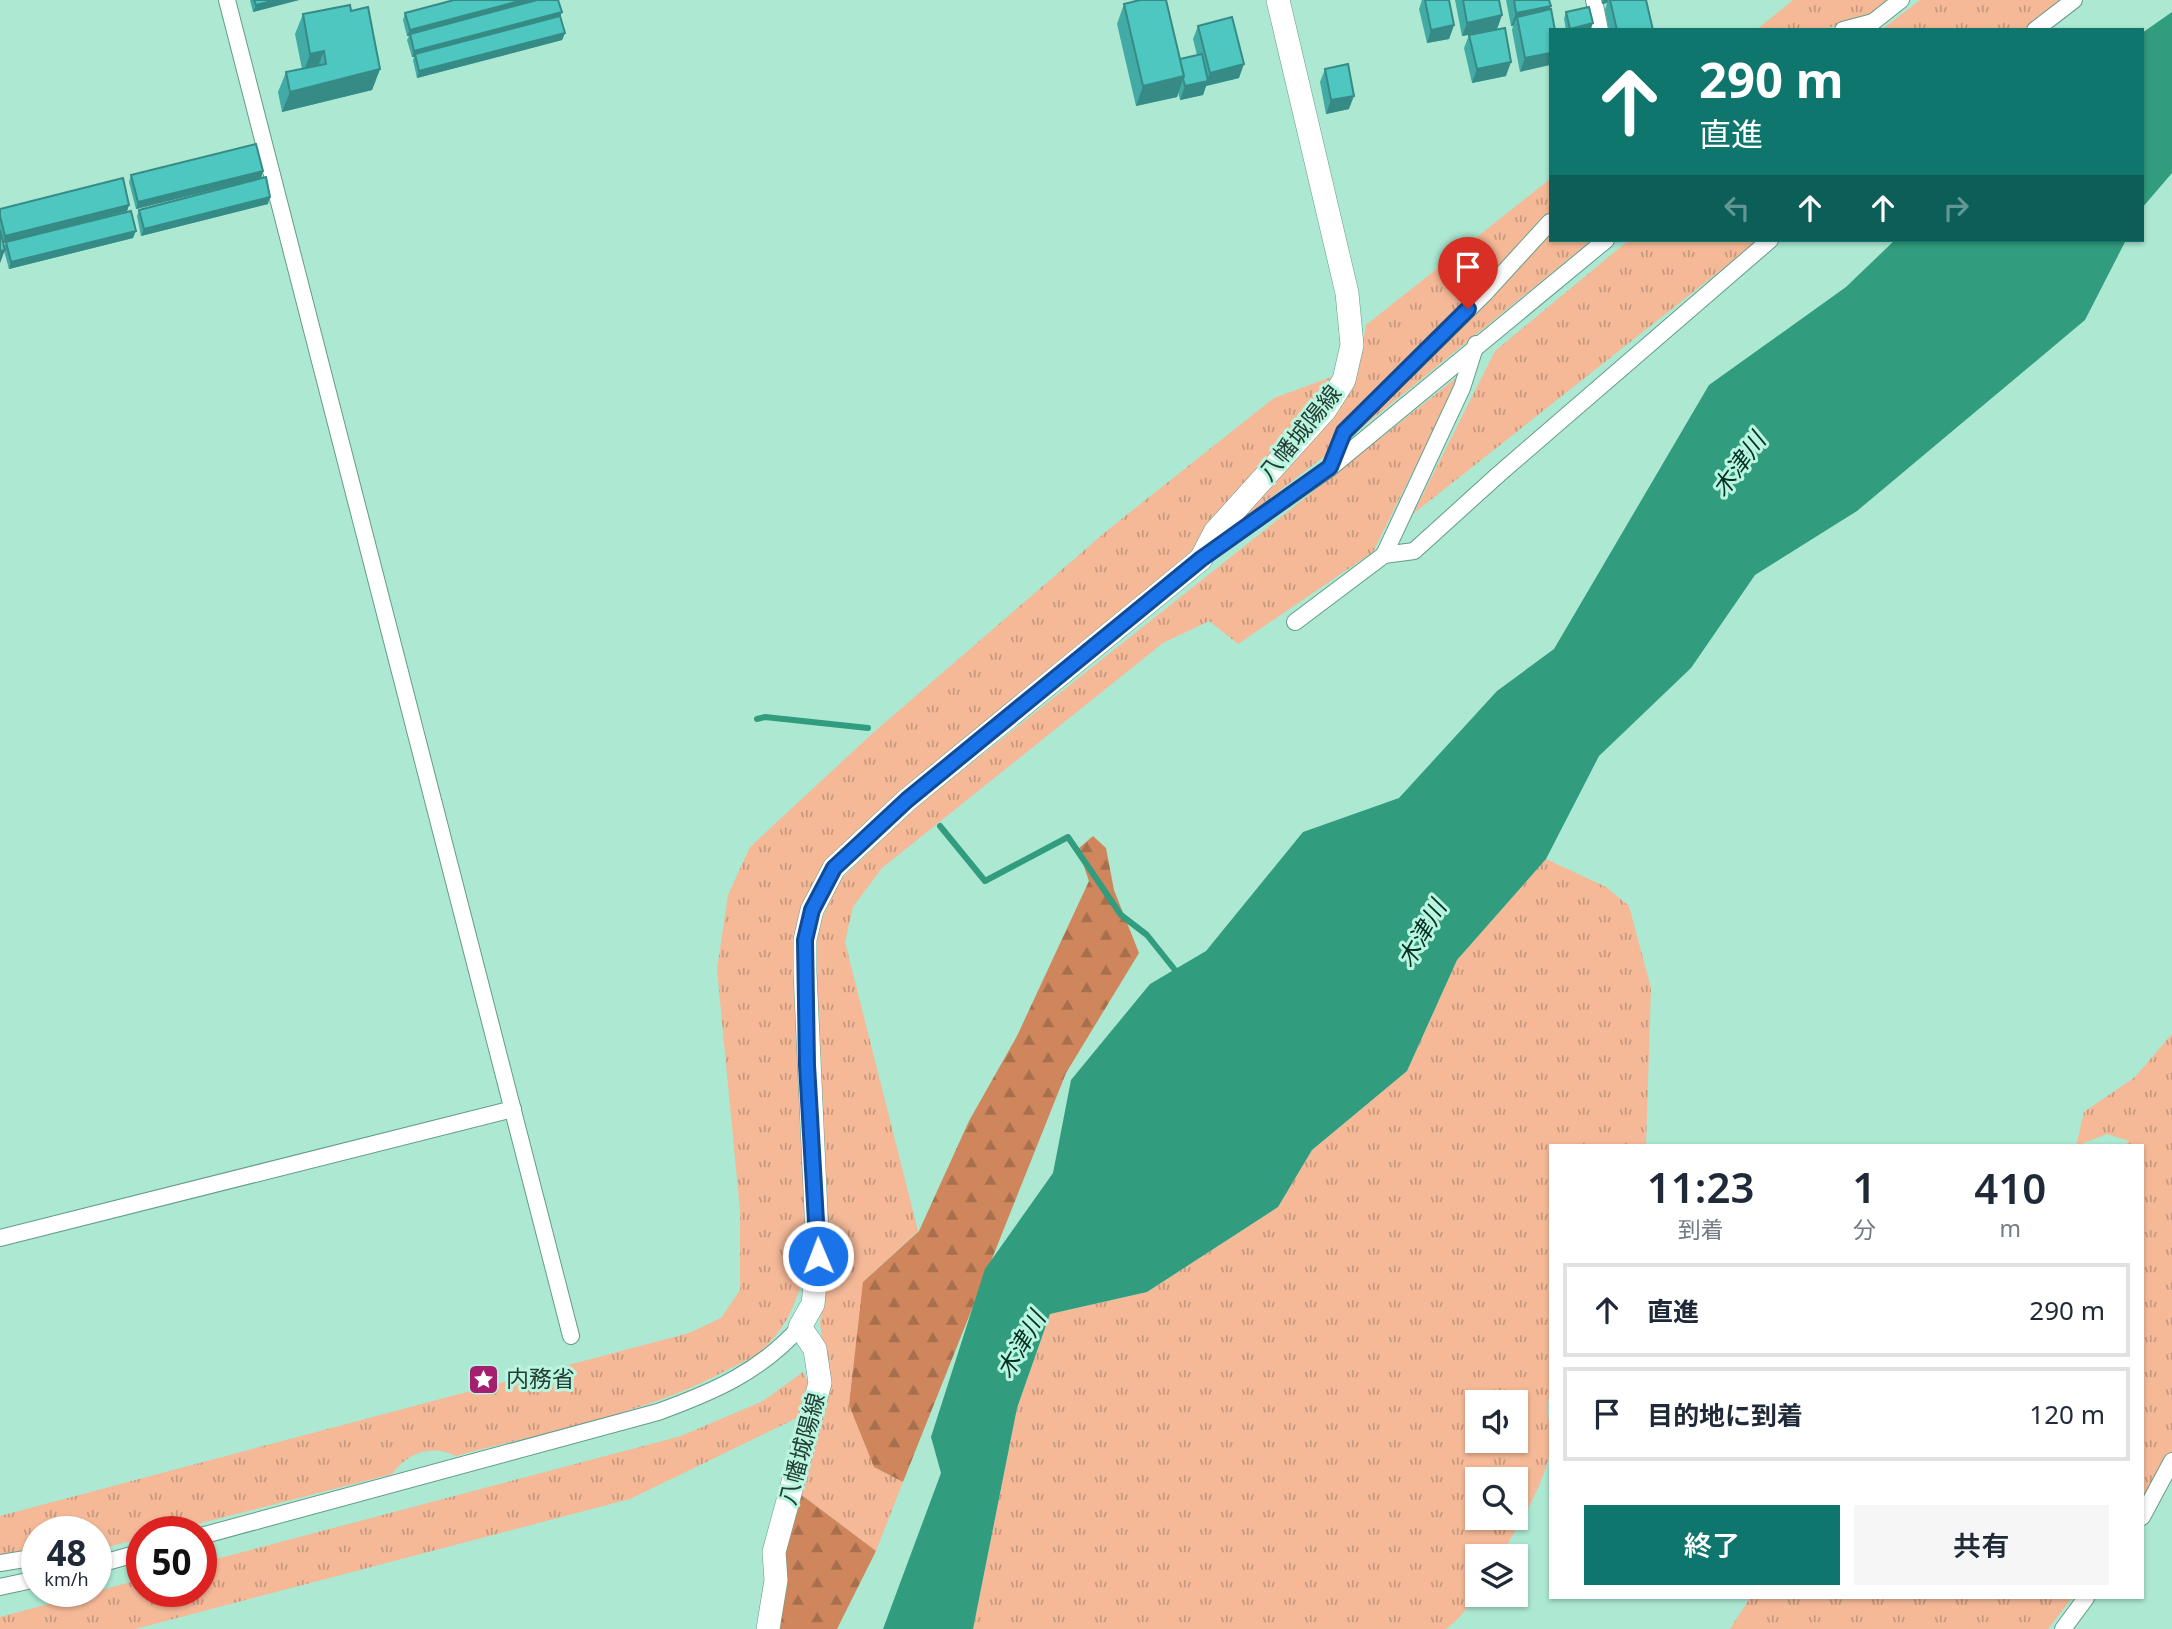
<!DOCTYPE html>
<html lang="ja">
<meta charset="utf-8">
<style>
:root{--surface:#fff;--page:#f6f6f7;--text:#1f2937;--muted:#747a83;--line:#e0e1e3;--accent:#0f766e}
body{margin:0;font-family:"Noto Sans","Noto Sans JP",sans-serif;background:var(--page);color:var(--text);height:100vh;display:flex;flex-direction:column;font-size:26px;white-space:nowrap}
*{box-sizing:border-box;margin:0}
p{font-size:23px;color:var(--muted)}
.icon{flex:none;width:38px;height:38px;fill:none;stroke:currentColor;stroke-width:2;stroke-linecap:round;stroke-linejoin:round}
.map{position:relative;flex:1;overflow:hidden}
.drawer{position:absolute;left:1549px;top:1144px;width:595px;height:455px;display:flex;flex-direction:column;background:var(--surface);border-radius:0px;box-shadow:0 2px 5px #0004}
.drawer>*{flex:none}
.top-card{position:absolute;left:1549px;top:28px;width:595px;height:214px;border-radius:0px;box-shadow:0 2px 5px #0004;background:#0f766e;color:#fff;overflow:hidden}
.fabs{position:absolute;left:1465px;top:1390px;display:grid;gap:14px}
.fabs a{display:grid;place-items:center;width:63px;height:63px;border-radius:0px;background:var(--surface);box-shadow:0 2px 5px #0004;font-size:35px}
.speed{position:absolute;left:21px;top:1516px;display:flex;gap:14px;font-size:35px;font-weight:700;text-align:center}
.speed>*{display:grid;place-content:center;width:91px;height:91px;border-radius:50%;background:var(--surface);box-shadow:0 2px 5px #0004;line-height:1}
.speed small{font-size:18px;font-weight:400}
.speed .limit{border:10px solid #d22;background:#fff;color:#111}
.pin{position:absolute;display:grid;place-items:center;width:60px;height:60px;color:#fff;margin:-72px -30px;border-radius:50% 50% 50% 0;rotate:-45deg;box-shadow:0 0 7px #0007}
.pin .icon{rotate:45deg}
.me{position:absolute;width:77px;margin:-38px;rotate:359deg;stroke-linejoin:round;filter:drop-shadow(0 0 5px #0008)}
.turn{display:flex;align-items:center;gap:24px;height:147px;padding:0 35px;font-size:32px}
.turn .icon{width:91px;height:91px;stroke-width:2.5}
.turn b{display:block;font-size:49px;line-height:60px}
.lanes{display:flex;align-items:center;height:66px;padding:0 35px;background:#0003;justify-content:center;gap:35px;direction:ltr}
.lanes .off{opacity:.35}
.eta{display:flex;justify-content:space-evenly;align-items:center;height:119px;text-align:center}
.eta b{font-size:42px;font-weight:600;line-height:49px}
.button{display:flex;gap:14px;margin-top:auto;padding:14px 35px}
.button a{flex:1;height:80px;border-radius:0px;background:var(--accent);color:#fff;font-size:28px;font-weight:600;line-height:80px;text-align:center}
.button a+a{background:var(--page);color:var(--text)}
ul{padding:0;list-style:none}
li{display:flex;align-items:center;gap:21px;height:94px;margin:0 14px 10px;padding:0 21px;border:4px solid var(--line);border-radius:0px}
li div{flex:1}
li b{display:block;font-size:26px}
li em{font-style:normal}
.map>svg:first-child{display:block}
.grass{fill:url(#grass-tufts);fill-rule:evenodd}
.forest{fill:url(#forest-firs)}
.water{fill:#319c7e}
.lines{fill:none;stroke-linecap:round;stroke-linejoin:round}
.stream{stroke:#319c7e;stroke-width:6}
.minor-casing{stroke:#639c88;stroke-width:18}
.secondary-casing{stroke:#639c88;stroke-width:24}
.minor{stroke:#fff;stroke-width:16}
.secondary{stroke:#fff;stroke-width:23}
.wall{fill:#43aba5}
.shaded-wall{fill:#378b86}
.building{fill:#4ec7c0;stroke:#378b86;stroke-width:2}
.route-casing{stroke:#114b97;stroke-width:18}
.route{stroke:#1a73e8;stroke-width:12}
.labels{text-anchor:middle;stroke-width:6;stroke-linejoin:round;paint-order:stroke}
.street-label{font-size:23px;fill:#253e35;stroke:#b9f5df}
.poi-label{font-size:23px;fill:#253e35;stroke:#b9f5df;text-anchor:start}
.water-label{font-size:24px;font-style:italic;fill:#013125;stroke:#b9f5df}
</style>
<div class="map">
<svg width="2172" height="1629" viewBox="0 0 2172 1629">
<defs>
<pattern id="grass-tufts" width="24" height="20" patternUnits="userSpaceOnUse" patternTransform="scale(1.75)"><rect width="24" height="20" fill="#f5b998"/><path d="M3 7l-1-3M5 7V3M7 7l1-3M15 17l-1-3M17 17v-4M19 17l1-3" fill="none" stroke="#c6987d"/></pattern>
<pattern id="forest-firs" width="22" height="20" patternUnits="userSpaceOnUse" patternTransform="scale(1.75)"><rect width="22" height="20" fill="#cf865c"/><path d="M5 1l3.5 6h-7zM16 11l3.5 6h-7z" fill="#a86f4d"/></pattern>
</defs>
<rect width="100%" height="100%" fill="#ace8d2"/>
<g class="grass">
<path d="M 1793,0 L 1889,0 L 1864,19 L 1820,30 L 1756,30 Z"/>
<path d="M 1920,0 L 2061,0 L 2023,30 L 1881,30 Z"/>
<path d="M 1550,179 L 1550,240 L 1592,240 L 1360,429 L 1235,525 L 1359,366 L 1366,325 Z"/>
<path d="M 1629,240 L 1759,240 L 1413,514 L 1495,351 Z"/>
<path d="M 1461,374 L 1373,552 L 1238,644 L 1209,621 L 1163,643 L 882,868 L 853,907 L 845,942 L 918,1231 L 863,1282 L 874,1467 L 903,1482 L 876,1551 L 799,1493 L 827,1373 L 820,1324 L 828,1258 L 812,957 L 816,934 L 837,883 L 915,808 Z"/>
<path d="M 1337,375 L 1302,427 L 1159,587 L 906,792 L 802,920 L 807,1261 C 799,1296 788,1330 758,1353 C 749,1360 736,1365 725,1371 C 646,1414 544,1432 456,1456 C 431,1444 408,1452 392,1474 L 170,1531 L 142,1531 L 142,1538 L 96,1550 L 96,1531 L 37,1531 L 37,1552 L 0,1557 L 0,1516 L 689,1333 L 721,1318 L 740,1290 L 740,1211 L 717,969 L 728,895 L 750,847 L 874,732 L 1109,529 L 1274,398 Z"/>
<path d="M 1546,859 L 1606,887 L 1629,906 L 1651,988 L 1646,1146 L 1550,1146 L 1550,1394 C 1543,1415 1555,1433 1550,1453 C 1541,1490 1520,1524 1500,1556 L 1477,1556 C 1477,1590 1475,1607 1446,1629 L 973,1629 L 1017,1408 L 1050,1314 L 1147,1292 L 1278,1207 L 1312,1150 L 1407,1071 L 1457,960 ZM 1477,1402 L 1516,1402 L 1516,1440 L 1477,1440 ZM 1477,1479 L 1516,1479 L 1516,1517 L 1477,1517 Z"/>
<path d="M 2172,1034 L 2172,1450 L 2142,1502 L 2142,1146 L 2124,1146 L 2129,1141 L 2107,1134 L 2076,1146 L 2084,1112 L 2135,1077 Z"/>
<path d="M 803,1372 C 814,1388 805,1401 797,1418 L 630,1499 L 135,1629 L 0,1629 L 0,1617 L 142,1579 L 142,1591 L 201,1591 L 201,1563 L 681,1436 L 763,1401 Z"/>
<path d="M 1750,1598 L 2072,1598 L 2048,1629 L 1730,1629 Z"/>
</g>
<g class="forest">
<path d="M 1093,836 L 1106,848 L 1114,890 L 1139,953 L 1066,1073 L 903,1482 L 874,1467 L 849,1405 L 863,1282 L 919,1231 L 969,1121 L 1017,1036 L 1089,881 L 1078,849 Z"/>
<path d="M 799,1493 L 876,1551 L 837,1629 L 778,1629 L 779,1550 Z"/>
</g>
<g class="water">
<path d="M 2172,12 L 2172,173 L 2142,208 L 2142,33 Z"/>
<path d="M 1895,240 L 2126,240 L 2085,320 L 1857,511 L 1755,575 L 1691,668 L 1599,756 L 1546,859 L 1457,960 L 1407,1071 L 1312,1150 L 1278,1207 L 1147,1292 L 1050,1314 L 1017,1408 L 973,1629 L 883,1629 L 941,1473 L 931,1437 L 985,1269 L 1053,1173 L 1071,1080 L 1150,984 L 1206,951 L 1303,832 L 1399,798 L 1497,691 L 1554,649 L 1709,385 L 1846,287 Z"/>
</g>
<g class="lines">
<g class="stream">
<path d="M 757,719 L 765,717 L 868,728"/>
<path d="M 940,826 L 985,881 L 1068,837 L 1121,915 L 1147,935 L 1175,970"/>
</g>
<defs>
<g id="minor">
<path d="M 227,0 L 571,1336"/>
<path d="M 1594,0 L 1600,30"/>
<path d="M 1843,30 L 1873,22"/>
<path d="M 1863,30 L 1901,0"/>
<path d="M 2035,30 L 2074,0"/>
<path d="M 1331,465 L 1344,432 L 1485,293 L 1550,222"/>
<path d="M 1384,555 L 1462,388 L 1476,344"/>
<path d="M 1204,556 L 1330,468 L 1606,240"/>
<path d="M 1295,622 L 1384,555 L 1414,551 L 1499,474 L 1770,240"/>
<path d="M 0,1238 L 513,1109"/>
<path d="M 2142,1517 L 2172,1461"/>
<path d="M 201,1536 L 658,1412 C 713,1392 760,1372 800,1327"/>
<path d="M 0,1563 L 37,1557"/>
<path d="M 96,1565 L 142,1552"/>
<path d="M 0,1587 L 37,1579"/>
<path d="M 2063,1629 L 2086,1598"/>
</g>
<path id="secondary" d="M 768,1629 L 776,1580 L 774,1552 L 820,1383 L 815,1349 L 800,1327 L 813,1304 L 818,1256 L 805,972 L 805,940 L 812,910 L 834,868 L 907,800 L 1201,559 L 1215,532 L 1325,410 L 1344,380 L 1352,345 L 1347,293 L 1278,0"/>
</defs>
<use href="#minor" class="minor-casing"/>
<use href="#secondary" class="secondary-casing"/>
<use href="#minor" class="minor"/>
<use href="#secondary" class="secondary"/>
</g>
<g class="wall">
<path d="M 250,0 L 299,0 L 253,12 Z"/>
<path d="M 1422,0 L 1449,0 L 1454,25 L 1449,39 L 1427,43 L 1419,9 Z"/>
<path d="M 1455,0 L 1499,0 L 1502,15 L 1497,29 L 1506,76 L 1472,83 L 1464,48 L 1469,35 L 1462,36 Z"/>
<path d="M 1506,0 L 1549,0 L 1551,6 L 1520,72 L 1512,30 L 1513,26 L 1511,26 Z"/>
<path d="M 1601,0 L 1646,0 L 1653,30 L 1609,30 L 1605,10 L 1607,3 L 1602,4 Z"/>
<path d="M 1124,4 L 1180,59 L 1197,55 L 1193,39 L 1198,26 L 1239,78 L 1206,86 L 1203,95 L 1180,100 L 1178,92 L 1177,97 L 1136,106 L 1117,24 Z"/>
<path d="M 351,11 L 380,69 L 372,90 L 282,112 L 278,92 L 286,72 L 302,69 L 295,34 L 303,14 Z"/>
<path d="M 562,12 L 560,17 L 565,33 L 562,40 L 417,78 L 413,60 L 414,57 L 412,57 L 407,40 L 409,36 L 407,36 L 403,20 L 405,13 Z"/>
<path d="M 1566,12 L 1593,23 L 1590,30 L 1566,30 L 1564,19 Z"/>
<path d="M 1325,69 L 1349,109 L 1326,114 L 1320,82 Z"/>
<path d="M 263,171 L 261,178 L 136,209 L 129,182 L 131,175 Z"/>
<path d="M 268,204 L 141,236 L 137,216 L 139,210 Z"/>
<path d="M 129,205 L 127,211 L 3,243 L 4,248 L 6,242 L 133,238 L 9,269 L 4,251 L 0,263 L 0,209 Z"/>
</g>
<g class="shaded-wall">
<path d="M 276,0 L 299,0 L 253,12 L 256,5 Z"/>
<path d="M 523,0 L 547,0 L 410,34 L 409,36 L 407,36 L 410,30 Z"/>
<path d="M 1603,0 L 1608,0 L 1607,3 L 1602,4 Z"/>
<path d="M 1551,6 L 1546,19 L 1517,17 L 1513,26 L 1511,26 L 1516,13 Z"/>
<path d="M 562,12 L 559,19 L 415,54 L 414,57 L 412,57 L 414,51 Z"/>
<path d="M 1502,15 L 1497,29 L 1462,36 L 1467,23 Z"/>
<path d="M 1593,23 L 1590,30 L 1569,30 L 1570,29 Z"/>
<path d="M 1454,25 L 1449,39 L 1427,43 L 1431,30 Z"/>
<path d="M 565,33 L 562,40 L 417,78 L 419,71 Z"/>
<path d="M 324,51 L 316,72 L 303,74 L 310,54 Z"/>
<path d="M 1550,53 L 1550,65 L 1520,72 L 1525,58 Z"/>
<path d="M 1511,62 L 1506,76 L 1472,83 L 1477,69 Z"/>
<path d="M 1244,64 L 1239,78 L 1206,86 L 1203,95 L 1180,100 L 1185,86 L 1206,82 L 1210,73 Z"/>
<path d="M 380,69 L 372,90 L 282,112 L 290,92 Z"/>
<path d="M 1184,76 L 1177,97 L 1136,106 L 1143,86 Z"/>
<path d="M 1354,96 L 1349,109 L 1326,114 L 1331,100 Z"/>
<path d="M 263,171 L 261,178 L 136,209 L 138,202 Z"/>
<path d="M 270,197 L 268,204 L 141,236 L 144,229 Z"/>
<path d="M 129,205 L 127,211 L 3,243 L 5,236 Z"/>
<path d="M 136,231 L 133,238 L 9,269 L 11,262 Z"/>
<path d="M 5,250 L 0,263 L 0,251 Z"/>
</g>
<g class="building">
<path d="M 254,0 L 276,0 L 256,5 Z"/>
<path d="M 454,0 L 523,0 L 410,30 L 405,13 Z"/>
<path d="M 537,0 L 558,0 L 562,12 L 414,51 L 410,34 Z"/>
<path d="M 1140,0 L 1166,0 L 1184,76 L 1143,86 L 1124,4 Z"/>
<path d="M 1425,0 L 1449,0 L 1454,25 L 1431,30 Z"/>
<path d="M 1463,0 L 1499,0 L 1502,15 L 1467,23 Z"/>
<path d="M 1514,0 L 1549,0 L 1551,6 L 1516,13 Z"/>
<path d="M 1610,0 L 1646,0 L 1653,30 L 1617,30 Z"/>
<path d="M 350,5 L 351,11 L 368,7 L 380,69 L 290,92 L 286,72 L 326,64 L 324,51 L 310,54 L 303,14 Z"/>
<path d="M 1589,7 L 1593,23 L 1570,29 L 1566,12 Z"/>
<path d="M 1551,9 L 1555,30 L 1550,30 L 1550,53 L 1525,58 L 1517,17 Z"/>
<path d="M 560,16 L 565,33 L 419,71 L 415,54 Z"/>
<path d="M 1232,17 L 1244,64 L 1210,73 L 1198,26 Z"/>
<path d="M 1505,28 L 1511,62 L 1477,69 L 1469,35 Z"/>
<path d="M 1202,54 L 1208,81 L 1185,86 L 1183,79 L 1184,76 L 1180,59 Z"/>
<path d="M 1348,64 L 1354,96 L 1331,100 L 1325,69 Z"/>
<path d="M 256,144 L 263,171 L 138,202 L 131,175 Z"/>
<path d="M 266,177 L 270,197 L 144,229 L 139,210 Z"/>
<path d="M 123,178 L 129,205 L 5,236 L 0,216 L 0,209 Z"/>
<path d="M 131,211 L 136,231 L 11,262 L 6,242 Z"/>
<path d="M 0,230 L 5,250 L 0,251 Z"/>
</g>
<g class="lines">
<defs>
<path id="route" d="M 818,1256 L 807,1065 L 805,940 L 812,910 L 834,868 L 907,800 L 1201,559 L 1330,467 L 1344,432 L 1468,309"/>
</defs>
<use href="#route" class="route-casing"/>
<use href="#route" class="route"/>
</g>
<defs>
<symbol id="sight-square" viewBox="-11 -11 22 22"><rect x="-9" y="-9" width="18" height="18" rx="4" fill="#a4206e" stroke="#b9f5df"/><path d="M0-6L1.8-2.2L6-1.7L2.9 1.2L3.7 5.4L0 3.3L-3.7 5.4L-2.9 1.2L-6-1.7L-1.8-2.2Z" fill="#fff"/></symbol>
</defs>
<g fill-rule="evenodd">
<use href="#sight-square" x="466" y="1362" width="35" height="35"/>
</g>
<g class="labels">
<g class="street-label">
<text transform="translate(1300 433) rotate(-51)" y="8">八幡城陽線</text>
<text transform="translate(802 1449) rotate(-75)" y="8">八幡城陽線</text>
</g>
<g class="poi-label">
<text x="506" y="1387">内務省</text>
</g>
<g class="water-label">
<text transform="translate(1739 465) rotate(-54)" y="8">木津川</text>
<text transform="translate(1422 934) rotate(-60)" y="8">木津川</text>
<text transform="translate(1021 1345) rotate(-60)" y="8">木津川</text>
</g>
</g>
</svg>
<div class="fabs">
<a><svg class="icon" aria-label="sound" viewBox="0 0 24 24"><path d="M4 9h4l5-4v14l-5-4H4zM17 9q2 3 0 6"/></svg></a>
<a><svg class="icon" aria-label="search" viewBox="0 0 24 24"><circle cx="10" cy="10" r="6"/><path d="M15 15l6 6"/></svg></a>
<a><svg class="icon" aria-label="layers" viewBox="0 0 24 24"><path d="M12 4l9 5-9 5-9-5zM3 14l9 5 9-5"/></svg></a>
</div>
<div class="speed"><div>48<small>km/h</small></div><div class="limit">50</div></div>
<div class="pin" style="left:1468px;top:309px;background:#d93025"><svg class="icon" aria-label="arrive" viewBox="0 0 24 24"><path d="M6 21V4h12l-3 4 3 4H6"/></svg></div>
<svg class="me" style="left:818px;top:1256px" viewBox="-20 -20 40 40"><circle r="17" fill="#1a73e8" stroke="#fff" stroke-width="3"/><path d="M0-11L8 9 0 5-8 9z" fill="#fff"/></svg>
<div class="top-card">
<div class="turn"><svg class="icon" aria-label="ahead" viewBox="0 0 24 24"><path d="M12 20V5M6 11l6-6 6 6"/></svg><div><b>290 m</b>直進</div></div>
<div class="lanes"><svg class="icon off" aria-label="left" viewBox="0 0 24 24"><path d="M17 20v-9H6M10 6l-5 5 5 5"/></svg><svg class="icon" aria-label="ahead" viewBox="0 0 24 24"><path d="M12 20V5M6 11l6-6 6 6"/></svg><svg class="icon" aria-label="ahead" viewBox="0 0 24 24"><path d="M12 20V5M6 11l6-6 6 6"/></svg><svg class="icon off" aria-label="right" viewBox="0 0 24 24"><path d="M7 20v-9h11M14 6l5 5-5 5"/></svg></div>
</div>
<section class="drawer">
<div class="eta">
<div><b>11:23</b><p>到着</p></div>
<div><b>1</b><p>分</p></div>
<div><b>410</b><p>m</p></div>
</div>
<ul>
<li><svg class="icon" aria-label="ahead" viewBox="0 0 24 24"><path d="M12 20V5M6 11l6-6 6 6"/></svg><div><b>直進</b></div><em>290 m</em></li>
<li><svg class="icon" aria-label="arrive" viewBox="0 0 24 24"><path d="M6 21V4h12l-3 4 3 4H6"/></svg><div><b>目的地に到着</b></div><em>120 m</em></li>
</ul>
<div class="button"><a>終了</a><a>共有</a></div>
</section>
</div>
